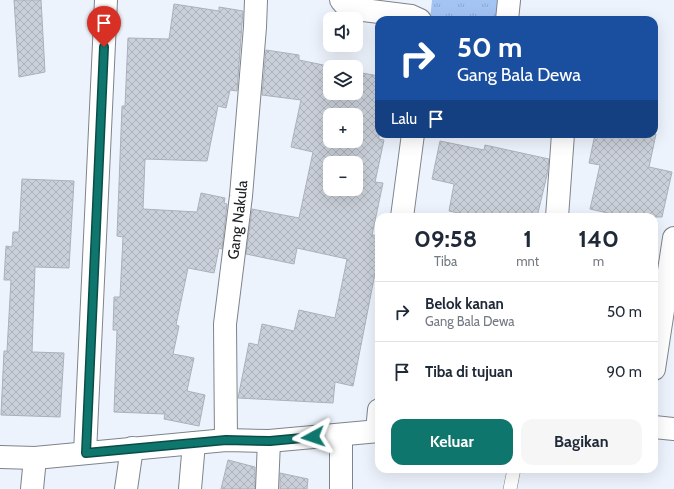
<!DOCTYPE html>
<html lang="id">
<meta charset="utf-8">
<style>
:root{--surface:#fff;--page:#f6f6f7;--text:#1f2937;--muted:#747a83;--line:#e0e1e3;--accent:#0f766e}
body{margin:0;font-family:Cabin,sans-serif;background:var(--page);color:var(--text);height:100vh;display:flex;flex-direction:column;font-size:15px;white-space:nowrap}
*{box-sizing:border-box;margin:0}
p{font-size:13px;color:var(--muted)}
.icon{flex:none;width:22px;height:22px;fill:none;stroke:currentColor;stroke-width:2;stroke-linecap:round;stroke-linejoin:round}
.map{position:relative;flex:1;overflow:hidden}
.details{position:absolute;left:375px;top:213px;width:283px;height:260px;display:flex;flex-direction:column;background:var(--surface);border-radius:12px;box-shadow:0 4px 16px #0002}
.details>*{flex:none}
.banner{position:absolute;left:375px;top:16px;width:283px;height:122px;border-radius:12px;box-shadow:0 4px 16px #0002;background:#1a4fa0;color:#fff;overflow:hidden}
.controls{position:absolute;left:323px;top:12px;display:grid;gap:8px}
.controls a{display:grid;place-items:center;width:40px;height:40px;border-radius:8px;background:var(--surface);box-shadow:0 4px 16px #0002;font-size:20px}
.pin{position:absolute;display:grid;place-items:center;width:34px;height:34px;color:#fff;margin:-41px -17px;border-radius:50% 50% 50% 0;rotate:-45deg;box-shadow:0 0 4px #0007}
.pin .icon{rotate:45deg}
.me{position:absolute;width:44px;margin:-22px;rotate:265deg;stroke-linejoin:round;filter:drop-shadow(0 0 3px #0008)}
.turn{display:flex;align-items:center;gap:14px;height:84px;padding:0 16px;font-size:18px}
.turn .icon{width:52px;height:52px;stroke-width:2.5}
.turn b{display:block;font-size:28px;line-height:34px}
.then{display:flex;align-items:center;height:38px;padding:0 16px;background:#0003;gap:8px;font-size:15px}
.eta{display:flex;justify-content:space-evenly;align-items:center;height:68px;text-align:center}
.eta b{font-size:24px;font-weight:700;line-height:28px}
.action{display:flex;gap:8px;margin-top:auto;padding:8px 16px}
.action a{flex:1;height:46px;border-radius:12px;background:var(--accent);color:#fff;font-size:16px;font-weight:700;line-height:46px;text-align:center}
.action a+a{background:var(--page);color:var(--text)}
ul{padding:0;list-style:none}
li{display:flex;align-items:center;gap:12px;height:60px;padding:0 16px;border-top:1px solid var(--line)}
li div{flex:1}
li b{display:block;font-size:15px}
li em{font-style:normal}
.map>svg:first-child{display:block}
.grass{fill:url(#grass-tufts)}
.building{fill:url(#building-cross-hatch);stroke:#abb1ba;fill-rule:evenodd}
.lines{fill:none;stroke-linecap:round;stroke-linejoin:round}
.lane-casing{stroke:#7e848c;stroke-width:14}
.street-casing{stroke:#7e848c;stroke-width:24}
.lane{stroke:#fff;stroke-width:13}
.street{stroke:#fff;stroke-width:22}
.route-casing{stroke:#0a4d48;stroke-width:10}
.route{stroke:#0f766e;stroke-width:7}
.labels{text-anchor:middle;stroke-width:3;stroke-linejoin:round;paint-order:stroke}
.street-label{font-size:15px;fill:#202226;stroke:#edf3fc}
</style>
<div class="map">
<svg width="674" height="489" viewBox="0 0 674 489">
<defs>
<pattern id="grass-tufts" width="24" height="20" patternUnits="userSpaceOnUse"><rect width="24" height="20" fill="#a4c4f4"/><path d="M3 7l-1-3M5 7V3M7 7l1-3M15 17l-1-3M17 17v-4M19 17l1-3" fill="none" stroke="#8da8d1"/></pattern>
<pattern id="building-cross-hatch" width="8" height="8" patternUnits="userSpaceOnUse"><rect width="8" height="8" fill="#cad0d9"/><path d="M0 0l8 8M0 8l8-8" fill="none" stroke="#adb2ba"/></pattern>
</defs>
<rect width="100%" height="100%" fill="#edf3fc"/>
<path class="grass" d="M 432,0 L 521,0 L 518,20 L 430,20 Z"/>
<g class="building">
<path d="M 14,0 L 41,0 L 45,72 L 19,77 Z"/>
<path d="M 174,4 L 219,11 L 219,7 L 243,11 L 237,91 L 230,90 L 226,108 L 218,106 L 207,161 L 145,159 L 143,209 L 197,212 L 201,193 L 225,198 L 224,203 L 227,204 L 222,249 L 219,248 L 214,273 L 188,268 L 176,325 L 179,326 L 173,354 L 194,358 L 187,391 L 205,395 L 199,426 L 164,419 L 165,414 L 114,412 L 117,330 L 113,330 L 114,297 L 120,297 L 123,237 L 117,236 L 122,106 L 125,106 L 128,38 L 169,39 Z"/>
<path d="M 266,50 L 299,55 L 299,60 L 333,67 L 330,67 L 330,93 L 356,93 L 356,72 L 379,76 L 379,139 L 384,140 L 375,182 L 383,183 L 372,235 L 379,236 L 379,253 L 353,386 L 335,382 L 333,403 L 238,398 L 249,343 L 258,345 L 262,324 L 294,331 L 299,310 L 335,318 L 347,259 L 297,248 L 294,264 L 246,254 L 252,209 L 299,218 L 313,152 L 291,147 L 301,100 L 262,95 ZM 330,115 L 356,115 L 356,141 L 330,141 ZM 330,163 L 356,163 L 356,189 L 330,189 Z"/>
<path d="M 595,134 L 656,134 L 649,167 L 672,172 L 662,217 L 625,217 L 590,209 L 600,165 L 589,163 Z"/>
<path d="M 440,141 L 484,150 L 485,145 L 549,159 L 547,175 L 537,217 L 477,217 L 449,211 L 454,184 L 432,179 Z"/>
<path d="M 22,179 L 74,181 L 69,268 L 35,267 L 32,352 L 64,353 L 60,417 L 1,415 L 4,351 L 7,351 L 11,280 L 4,280 L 6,246 L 12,247 L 13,232 L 19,232 Z"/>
<path d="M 228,460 L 255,467 L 255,489 L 221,489 Z"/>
<path d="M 280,473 L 308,479 L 307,489 L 280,489 Z"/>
</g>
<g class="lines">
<defs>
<path id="lane" d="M 510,489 L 514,469"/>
<g id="street">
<path d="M 341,0 L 348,8 L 411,16 L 420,20"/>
<path d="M 507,20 L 509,0"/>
<path d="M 402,217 L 413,134"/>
<path d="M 557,217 L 563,134"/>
<path d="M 654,369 L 674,238"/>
<path d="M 654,427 L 674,429"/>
<path d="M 377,431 L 379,410"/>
<path id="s1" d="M 226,440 L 225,324 L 241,196 L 255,27 L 256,0"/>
<path d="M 85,453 L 106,0"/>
<path d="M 0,457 L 35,458 L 226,440 L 269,441 L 379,431"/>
<path d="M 32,489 L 35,458"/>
<path d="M 126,489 L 132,448"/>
<path d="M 190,489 L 194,443"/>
<path d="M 267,489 L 269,441"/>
<path d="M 341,489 L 341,435"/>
</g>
</defs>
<use href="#lane" class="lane-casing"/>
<use href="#street" class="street-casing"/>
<use href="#lane" class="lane"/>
<use href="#street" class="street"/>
</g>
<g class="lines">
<defs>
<path id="route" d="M 104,47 L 86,453 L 226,440 L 270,441 L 313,437"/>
</defs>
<use href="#route" class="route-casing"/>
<use href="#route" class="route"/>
</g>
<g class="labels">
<g class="street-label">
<text dy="5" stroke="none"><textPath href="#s1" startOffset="221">Gang Nakula</textPath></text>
</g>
</g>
</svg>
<div class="controls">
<a><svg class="icon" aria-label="sound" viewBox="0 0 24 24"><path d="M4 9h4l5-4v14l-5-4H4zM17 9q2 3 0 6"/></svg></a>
<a><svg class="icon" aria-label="layers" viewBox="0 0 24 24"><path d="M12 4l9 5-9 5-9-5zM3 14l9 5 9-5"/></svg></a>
<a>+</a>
<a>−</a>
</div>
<div class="pin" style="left:104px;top:47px;background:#d93025"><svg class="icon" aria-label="arrive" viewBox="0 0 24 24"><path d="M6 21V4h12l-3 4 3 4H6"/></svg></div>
<svg class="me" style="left:313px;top:437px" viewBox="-20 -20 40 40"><path d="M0-17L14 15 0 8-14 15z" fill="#0f766e" stroke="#fff" stroke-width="4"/></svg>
<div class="banner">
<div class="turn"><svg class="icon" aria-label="right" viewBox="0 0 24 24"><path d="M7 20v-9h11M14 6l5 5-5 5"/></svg><div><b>50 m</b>Gang Bala Dewa</div></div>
<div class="then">Lalu<svg class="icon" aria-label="arrive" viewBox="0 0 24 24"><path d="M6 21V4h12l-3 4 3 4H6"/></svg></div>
</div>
<section class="details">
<div class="eta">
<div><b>09:58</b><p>Tiba</p></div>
<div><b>1</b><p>mnt</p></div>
<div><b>140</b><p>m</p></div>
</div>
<ul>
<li><svg class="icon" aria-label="right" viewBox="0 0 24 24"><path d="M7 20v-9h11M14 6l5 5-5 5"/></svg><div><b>Belok kanan</b><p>Gang Bala Dewa</p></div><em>50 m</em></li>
<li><svg class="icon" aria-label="arrive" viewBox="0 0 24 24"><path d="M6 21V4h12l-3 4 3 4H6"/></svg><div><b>Tiba di tujuan</b></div><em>90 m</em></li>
</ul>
<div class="action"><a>Keluar</a><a>Bagikan</a></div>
</section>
</div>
